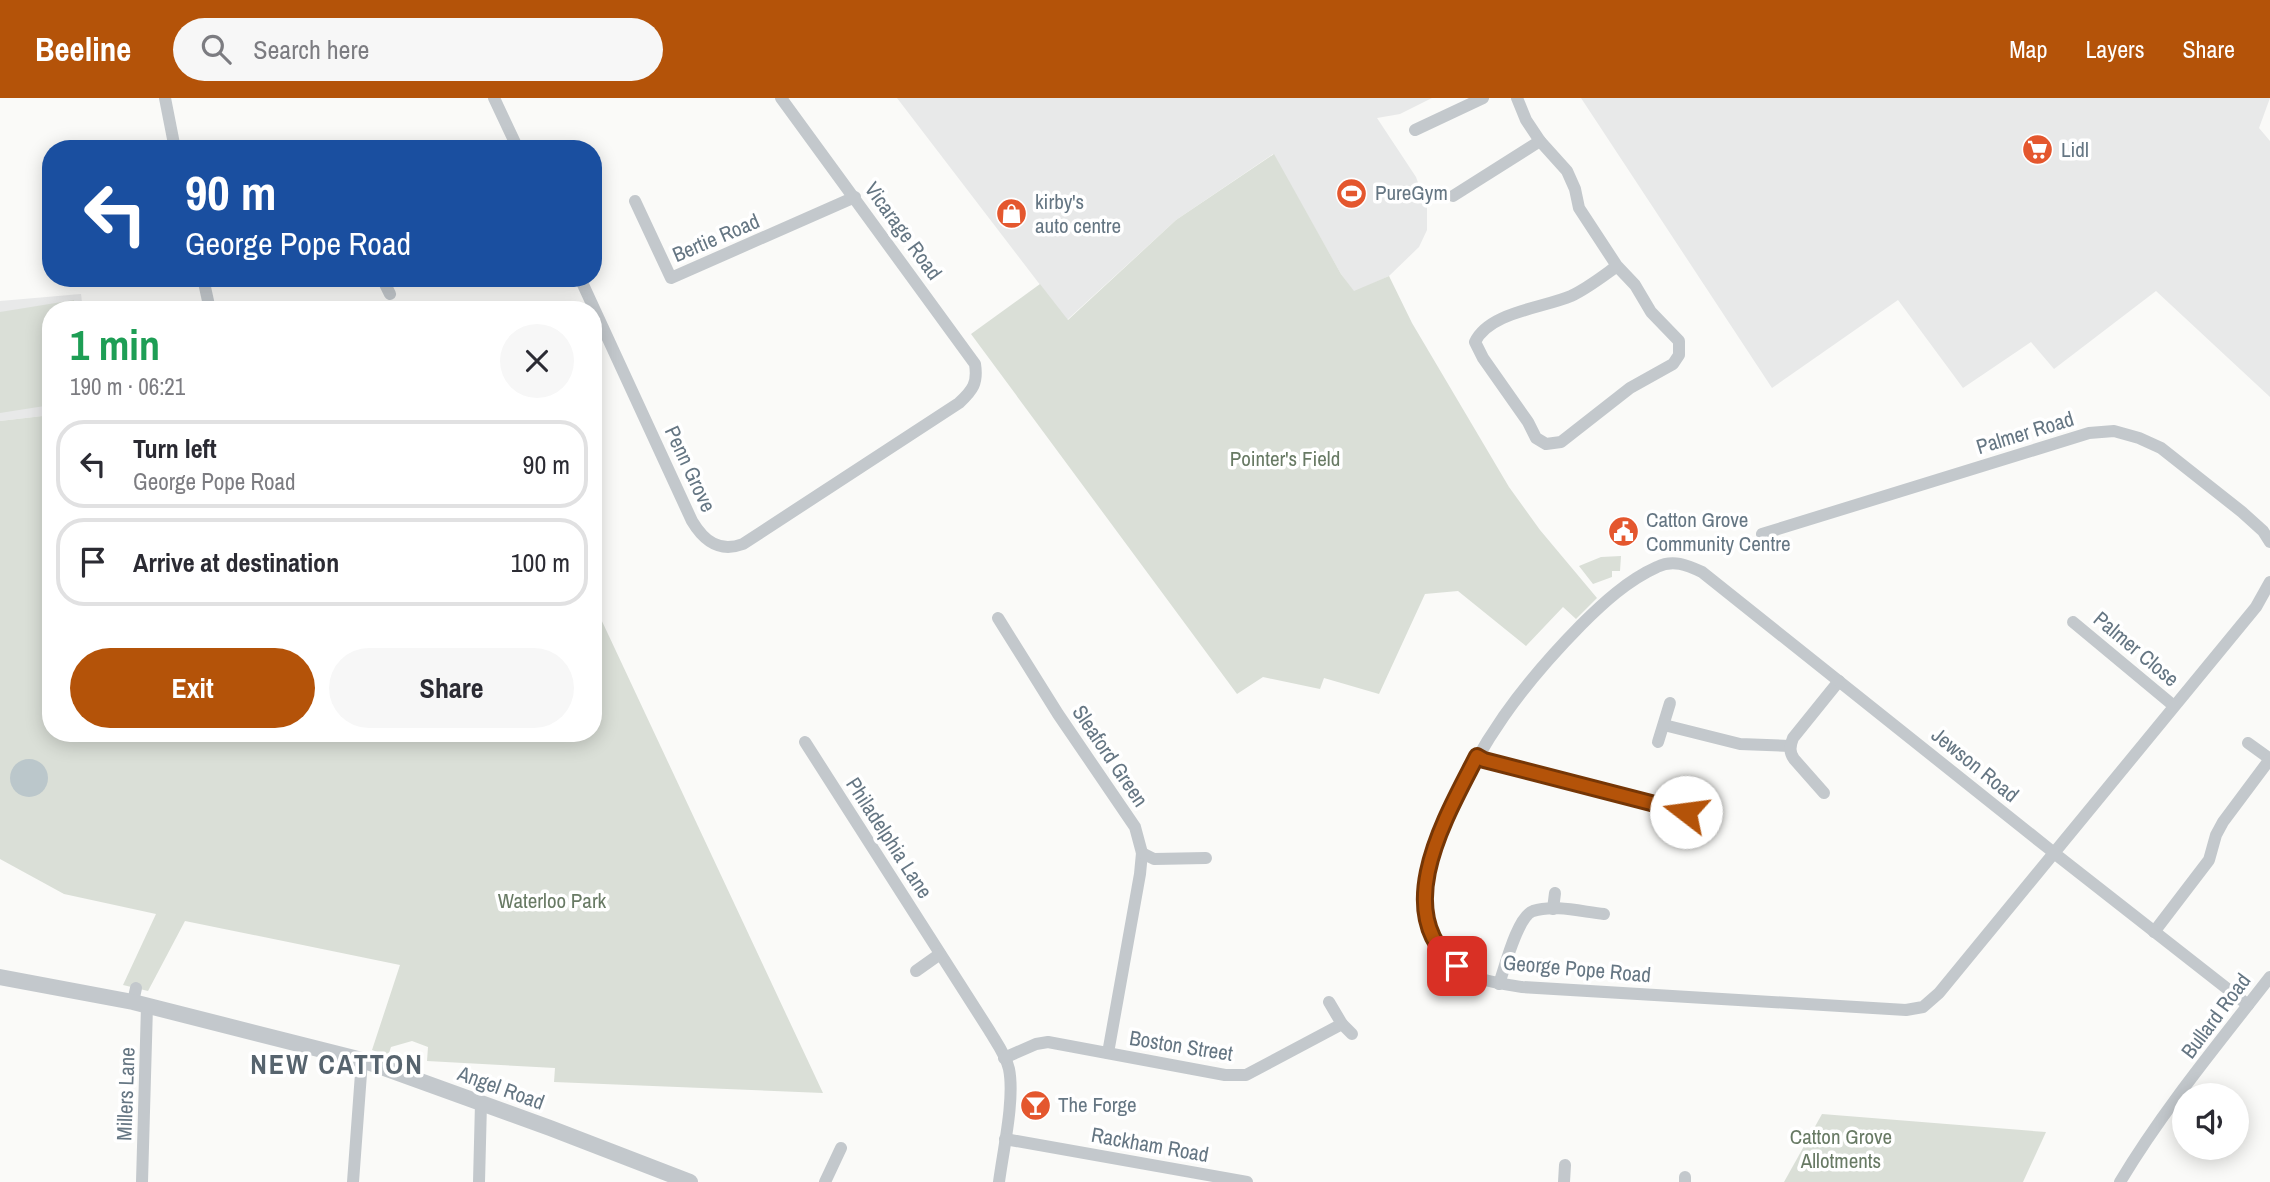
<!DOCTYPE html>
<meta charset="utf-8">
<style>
:root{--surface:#fff;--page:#f7f7f7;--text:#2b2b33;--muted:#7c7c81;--line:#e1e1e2;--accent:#b45309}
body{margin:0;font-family:"Archivo Narrow",sans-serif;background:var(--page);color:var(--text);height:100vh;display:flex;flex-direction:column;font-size:26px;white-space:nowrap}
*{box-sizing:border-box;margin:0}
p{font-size:23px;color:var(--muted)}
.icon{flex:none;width:38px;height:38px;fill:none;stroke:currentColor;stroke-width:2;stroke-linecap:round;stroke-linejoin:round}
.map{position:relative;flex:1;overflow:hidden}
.sheet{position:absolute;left:42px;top:203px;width:560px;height:441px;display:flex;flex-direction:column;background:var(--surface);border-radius:28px;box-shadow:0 4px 18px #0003}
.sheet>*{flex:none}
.guide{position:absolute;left:42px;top:42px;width:560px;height:147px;border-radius:28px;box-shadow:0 4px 18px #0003;background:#1a4fa0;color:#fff;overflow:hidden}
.tools{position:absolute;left:2172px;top:985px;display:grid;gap:14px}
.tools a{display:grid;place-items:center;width:77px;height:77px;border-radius:50%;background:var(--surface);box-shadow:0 4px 18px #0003;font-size:35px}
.pin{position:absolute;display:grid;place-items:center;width:60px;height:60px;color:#fff;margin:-30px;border-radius:14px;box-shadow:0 4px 10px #0006}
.me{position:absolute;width:77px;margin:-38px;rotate:285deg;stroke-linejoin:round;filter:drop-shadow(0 0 5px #0008)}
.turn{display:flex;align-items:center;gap:24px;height:147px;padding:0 28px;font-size:32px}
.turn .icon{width:91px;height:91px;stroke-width:2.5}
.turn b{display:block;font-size:49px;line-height:60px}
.round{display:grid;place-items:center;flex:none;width:74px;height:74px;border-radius:37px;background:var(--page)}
.head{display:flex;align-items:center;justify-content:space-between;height:119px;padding:0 28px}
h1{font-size:42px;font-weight:800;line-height:52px;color:#1e9e55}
.button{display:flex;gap:14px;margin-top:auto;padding:14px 28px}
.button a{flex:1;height:80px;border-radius:42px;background:var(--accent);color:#fff;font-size:28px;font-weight:800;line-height:80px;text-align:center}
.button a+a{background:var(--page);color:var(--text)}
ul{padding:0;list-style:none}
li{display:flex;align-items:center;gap:21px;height:88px;margin:0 14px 10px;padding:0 14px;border:4px solid var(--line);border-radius:28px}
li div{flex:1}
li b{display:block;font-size:26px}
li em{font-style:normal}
header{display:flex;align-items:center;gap:42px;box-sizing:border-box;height:98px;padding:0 35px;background:var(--accent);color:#fff}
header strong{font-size:33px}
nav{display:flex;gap:38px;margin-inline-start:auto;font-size:24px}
.search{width:490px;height:63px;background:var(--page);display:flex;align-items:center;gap:18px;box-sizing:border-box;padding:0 24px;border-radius:38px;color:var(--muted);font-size:26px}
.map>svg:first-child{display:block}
.built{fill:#e8e9e9}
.green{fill:#dadfd7}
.water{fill:#bbc7cb}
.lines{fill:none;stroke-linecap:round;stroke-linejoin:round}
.minor{stroke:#c3c8cc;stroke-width:12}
.tertiary{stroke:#c3c8cc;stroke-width:16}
.route-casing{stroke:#753606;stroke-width:18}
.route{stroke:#b45309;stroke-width:12}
.labels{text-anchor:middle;stroke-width:7;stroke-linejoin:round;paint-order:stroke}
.poi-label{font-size:21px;fill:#657683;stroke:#fff;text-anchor:start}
.street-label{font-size:21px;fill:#657683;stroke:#fff}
.park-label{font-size:21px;fill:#687a64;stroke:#fff}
.district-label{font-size:28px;font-weight:bold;letter-spacing:2px;fill:#57646e;stroke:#fff}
</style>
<header>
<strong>Beeline</strong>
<div class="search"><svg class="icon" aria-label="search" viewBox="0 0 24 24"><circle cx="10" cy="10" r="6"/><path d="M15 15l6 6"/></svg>Search here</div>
<nav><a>Map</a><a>Layers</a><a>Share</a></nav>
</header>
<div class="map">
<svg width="2270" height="1084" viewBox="0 0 2270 1084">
<rect width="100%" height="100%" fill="#fafaf8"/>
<g class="built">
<path d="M 897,0 L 1432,0 L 1400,16 L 1377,20 L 1416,79 L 1427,110 L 1427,132 L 1419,149 L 1389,178 L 1354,194 L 1341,176 L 1273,56 L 1176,122 L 1067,222 Z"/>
<path d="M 1581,0 L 2270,0 L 2259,30 L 2270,43 L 2270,299 L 2156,193 L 2054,271 L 2031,244 L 1963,290 L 1898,202 L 1772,290 Z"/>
<path d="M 81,196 L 83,212 L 51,212 L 51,317 L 0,323 L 0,203 Z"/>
</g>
<g class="green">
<path d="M 1274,56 L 1341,176 L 1354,193 L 1389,178 L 1412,225 L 1509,389 L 1540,432 L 1597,500 L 1576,521 L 1563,509 L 1526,548 L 1458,493 L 1425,496 L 1379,596 L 1324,580 L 1320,591 L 1263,579 L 1237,596 L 971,236 L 1040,186 L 1068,222 L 1176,122 Z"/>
<path d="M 74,202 L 75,212 L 51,212 L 51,307 L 0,315 L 0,214 Z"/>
<path d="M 51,317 L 51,635 L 593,635 L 593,504 L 823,995 L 554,984 L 555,970 L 427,963 L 428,949 L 412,943 L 391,949 L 388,958 L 372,952 L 400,867 L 185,823 L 148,893 L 123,887 L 156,816 L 64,796 L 0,761 L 0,323 Z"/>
<path d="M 1621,458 L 1620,473 L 1612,473 L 1612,479 L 1593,486 L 1579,468 L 1601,459 Z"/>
<path d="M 1822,1016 L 2046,1034 L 2023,1084 L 1784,1084 Z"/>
</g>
<circle class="water" cx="29" cy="680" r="19"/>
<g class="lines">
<g class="minor">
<path d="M 165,0 L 175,51"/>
<path d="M 494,0 L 518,51"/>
<path d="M 1517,0 L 1526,22 L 1540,43"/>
<path d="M 1415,32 L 1483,0"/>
<path d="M 1453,98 L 1540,43 L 1567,73 L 1575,91 L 1579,110 L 1617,168 L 1635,187 L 1651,214 L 1679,243 L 1679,257 L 1673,266 L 1630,290 L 1561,344 L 1546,346 L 1536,340 L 1528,324 L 1483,260 L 1475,244 C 1489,214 1543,210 1571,198 C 1588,190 1603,178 1617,168"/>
<path d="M 635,103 L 671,180 L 855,99"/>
<path d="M 203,180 L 210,212"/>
<path d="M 382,180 L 390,196"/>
<path d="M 580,180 L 692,423 C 704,443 719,455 743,446 L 959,305 C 973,292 978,285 975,266 L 781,0"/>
<path d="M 1762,436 L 2089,335 L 2114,333 L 2139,340 L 2161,350 L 2242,414 L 2263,433 L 2270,444"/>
<path d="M 998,520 L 1058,616 L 1135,729 L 1142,755 L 1140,776 L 1108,955"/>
<path d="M 2073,524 L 2174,608"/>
<path d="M 1664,627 L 1740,646 L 1790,648"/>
<path d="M 805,644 L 989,932 C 996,944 1006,957 1009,971 C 1015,1001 1003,1053 999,1084"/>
<path d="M 1658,644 L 1670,605"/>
<path d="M 2248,645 L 2270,661"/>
<path d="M 1477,658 L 1484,662 L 1686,714"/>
<path d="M 1824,695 L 1794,661 C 1789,654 1790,648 1793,640 L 1839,583"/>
<path d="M 1142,755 L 1154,761 L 1206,760"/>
<path d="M 1553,811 L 1555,795"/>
<path d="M 2154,834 L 2209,762 L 2216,737 L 2223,724 L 2270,661"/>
<path d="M 916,873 L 940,856"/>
<path d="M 1499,886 C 1505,869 1517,819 1533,813 C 1554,806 1583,814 1604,816"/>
<path d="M 133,904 L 136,890"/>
<path d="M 1329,904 L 1342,926"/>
<path d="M 2248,907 L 2054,755 L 2048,750 L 1702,474 C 1687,467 1673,461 1657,469 C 1628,482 1603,505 1581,527 C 1521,588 1480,644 1446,723 C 1437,742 1426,767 1425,788 C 1423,813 1428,838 1445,858 C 1463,881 1495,885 1522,889 L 1906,912 L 1923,909 L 1939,895 L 2256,509 L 2270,484"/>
<path d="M 1004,960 L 1036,946 L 1048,944 L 1225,977 L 1246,977 L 1342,926 L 1352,936"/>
<path d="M 1005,1041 L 1247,1084"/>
<path d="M 142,1084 L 147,908"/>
<path d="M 353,1084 L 362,962"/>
<path d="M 479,1084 L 481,1005"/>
<path d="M 825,1084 L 841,1050"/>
<path d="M 1564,1084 L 1565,1067"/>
<path d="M 1685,1084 L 1685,1079"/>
<path d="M 2120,1084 C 2163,1012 2218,946 2270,879"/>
</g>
<path class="tertiary" d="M 0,879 L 133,904 L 362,962 L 550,1030 L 690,1084"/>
</g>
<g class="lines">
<defs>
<path id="route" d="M 1457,868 C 1388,815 1447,717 1477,658 L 1484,662 L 1686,714"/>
</defs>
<use href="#route" class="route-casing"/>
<use href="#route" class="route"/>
</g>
<defs>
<symbol id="supermarket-disc" viewBox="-11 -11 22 22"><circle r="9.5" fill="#e4572e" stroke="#fff"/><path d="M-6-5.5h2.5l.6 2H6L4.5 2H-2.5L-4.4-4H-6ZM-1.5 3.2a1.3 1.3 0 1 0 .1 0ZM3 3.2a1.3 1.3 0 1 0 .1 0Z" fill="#fff"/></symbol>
<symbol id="stadium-disc" viewBox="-11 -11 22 22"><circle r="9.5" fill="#e4572e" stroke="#fff"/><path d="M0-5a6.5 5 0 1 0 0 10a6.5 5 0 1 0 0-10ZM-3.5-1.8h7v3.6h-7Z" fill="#fff"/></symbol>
<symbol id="shop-disc" viewBox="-11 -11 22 22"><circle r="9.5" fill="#e4572e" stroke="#fff"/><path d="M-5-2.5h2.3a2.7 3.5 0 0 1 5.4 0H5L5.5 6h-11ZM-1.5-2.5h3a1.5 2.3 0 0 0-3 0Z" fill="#fff"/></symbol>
<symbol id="civic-disc" viewBox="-11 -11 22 22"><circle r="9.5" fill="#e4572e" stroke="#fff"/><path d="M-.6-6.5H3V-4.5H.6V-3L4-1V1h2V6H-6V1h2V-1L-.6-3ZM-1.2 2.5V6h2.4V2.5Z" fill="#fff"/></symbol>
<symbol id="bar-disc" viewBox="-11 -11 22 22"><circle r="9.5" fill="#e4572e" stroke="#fff"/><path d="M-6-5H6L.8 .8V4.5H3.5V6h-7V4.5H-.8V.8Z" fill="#fff"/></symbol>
</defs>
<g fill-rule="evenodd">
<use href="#supermarket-disc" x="2020" y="34" width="35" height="35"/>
<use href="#stadium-disc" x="1334" y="78" width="35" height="35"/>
<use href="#shop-disc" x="994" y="98" width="35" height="35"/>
<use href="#civic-disc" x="1606" y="416" width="35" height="35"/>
<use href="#bar-disc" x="1018" y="990" width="35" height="35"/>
</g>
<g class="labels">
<g class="poi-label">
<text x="2061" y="59">Lidl</text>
<text x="1375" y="102">PureGym</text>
<text x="1035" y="111">kirby's<tspan x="1035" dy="24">auto centre</tspan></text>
<text x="1646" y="429">Catton Grove<tspan x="1646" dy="24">Community Centre</tspan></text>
<text x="1058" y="1014">The Forge</text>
</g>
<g class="street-label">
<text transform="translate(903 133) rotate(54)" y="7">Vicarage Road</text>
<text transform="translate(716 140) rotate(-23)" y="7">Bertie Road</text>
<text transform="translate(2025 335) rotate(-17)" y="7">Palmer Road</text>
<text transform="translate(690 371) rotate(65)" y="7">Penn Grove</text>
<text transform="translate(2136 551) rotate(40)" y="7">Palmer Close</text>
<text transform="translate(1110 658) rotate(56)" y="7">Sleaford Green</text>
<text transform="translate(1975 667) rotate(39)" y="7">Jewson Road</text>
<text transform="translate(889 740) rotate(57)" y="7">Philadelphia Lane</text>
<text transform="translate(1577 871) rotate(5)" y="7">George Pope Road</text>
<text transform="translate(2216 918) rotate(-53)" y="7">Bullard Road</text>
<text transform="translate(1181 948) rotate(9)" y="7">Boston Street</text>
<text transform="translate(501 990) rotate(20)" y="7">Angel Road</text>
<text transform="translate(126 996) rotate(-88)" y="7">Millers Lane</text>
<text transform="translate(1150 1047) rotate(10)" y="7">Rackham Road</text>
</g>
<g class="park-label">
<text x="1285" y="368">Pointer's Field</text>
<text x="552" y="810">Waterloo Park</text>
<text x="1841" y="1046">Catton Grove<tspan x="1841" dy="24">Allotments</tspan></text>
</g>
<g class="district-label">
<text x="337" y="976">NEW CATTON</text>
</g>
</g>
</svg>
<div class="tools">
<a><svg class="icon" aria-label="sound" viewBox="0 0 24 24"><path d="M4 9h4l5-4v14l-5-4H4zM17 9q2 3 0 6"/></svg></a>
</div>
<div class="pin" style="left:1457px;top:868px;background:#d93025"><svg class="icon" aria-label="arrive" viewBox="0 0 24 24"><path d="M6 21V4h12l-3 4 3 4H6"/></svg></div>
<svg class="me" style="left:1686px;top:714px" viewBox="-20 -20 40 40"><circle r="19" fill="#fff"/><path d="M0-13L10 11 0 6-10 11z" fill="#b45309"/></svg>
<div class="guide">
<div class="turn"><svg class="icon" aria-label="left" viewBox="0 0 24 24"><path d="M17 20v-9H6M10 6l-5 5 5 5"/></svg><div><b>90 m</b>George Pope Road</div></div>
</div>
<section class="sheet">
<div class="head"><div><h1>1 min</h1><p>190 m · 06:21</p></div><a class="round"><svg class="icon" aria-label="close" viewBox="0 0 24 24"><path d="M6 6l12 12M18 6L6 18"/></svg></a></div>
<ul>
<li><svg class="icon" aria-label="left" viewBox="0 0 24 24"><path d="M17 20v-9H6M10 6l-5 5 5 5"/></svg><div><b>Turn left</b><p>George Pope Road</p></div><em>90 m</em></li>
<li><svg class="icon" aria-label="arrive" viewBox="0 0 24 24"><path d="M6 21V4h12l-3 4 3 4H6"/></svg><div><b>Arrive at destination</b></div><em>100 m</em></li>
</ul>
<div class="button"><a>Exit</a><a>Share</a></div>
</section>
</div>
